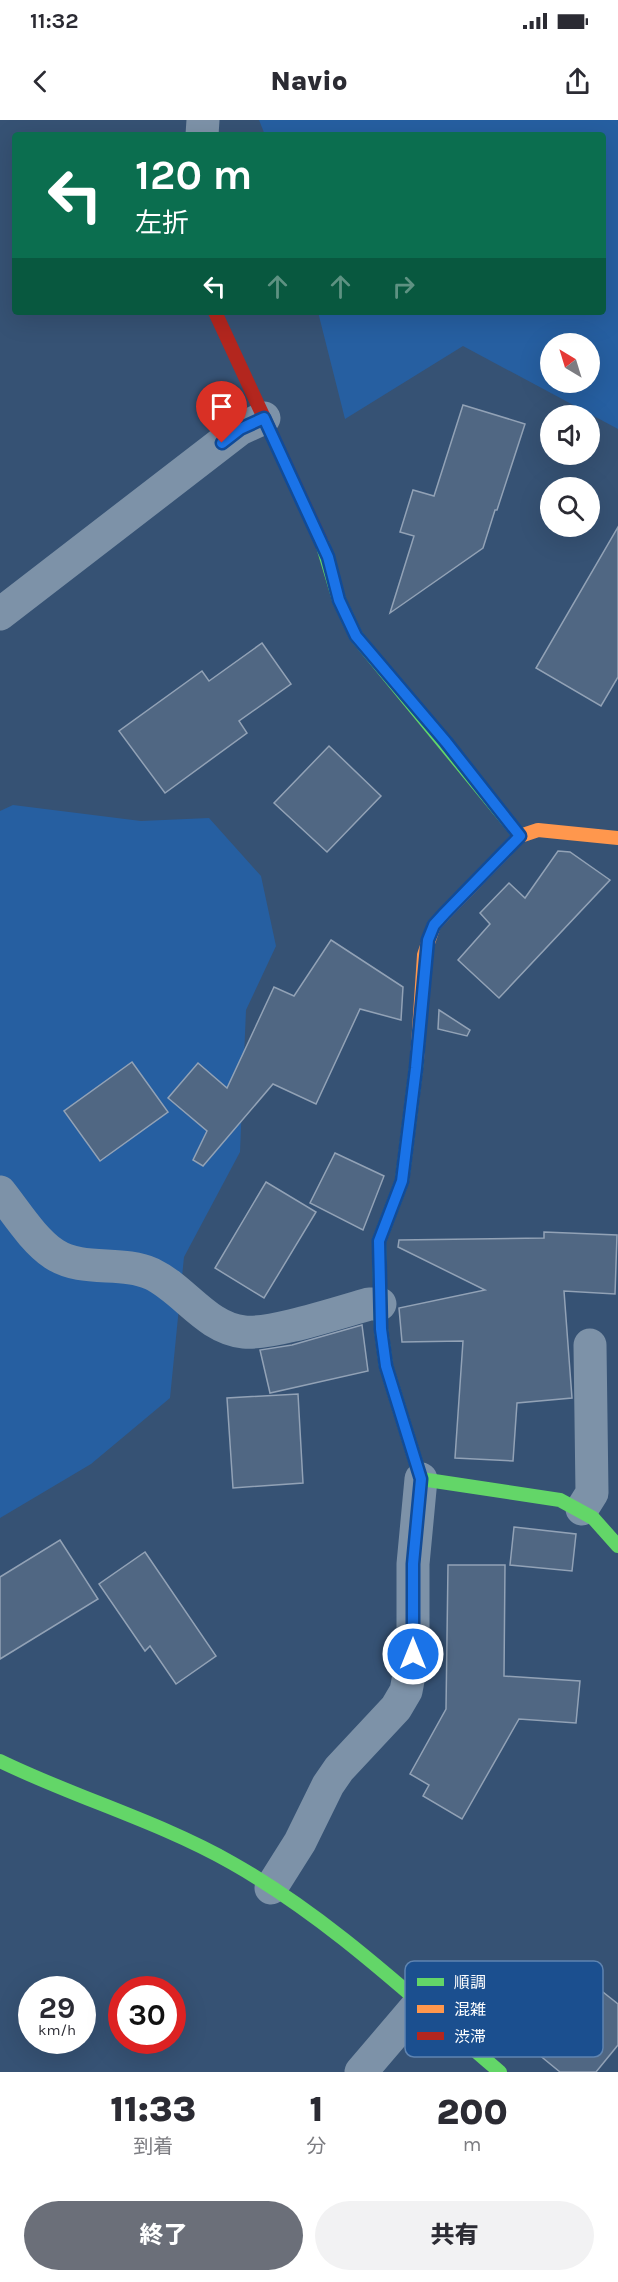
<!DOCTYPE html>
<html lang="ja">
<meta charset="utf-8">
<style>
:root{--surface:#fff;--page:#f2f2f3;--text:#2b2b33;--muted:#7c7c81;--accent:#6b6f79}
body{margin:0;font-family:Karla,"Noto Sans JP",sans-serif;background:var(--page);color:var(--text);height:100vh;display:flex;flex-direction:column;font-size:22px;white-space:nowrap}
*{box-sizing:border-box;margin:0}
p{font-size:20px;color:var(--muted)}
.icon{flex:none;width:33px;height:33px;fill:none;stroke:currentColor;stroke-width:2;stroke-linecap:round;stroke-linejoin:round}
.map{position:relative;height:1952px;overflow:hidden}
.drawer{display:flex;flex-direction:column;background:var(--surface);flex:1}
.drawer>*{flex:none}
.guide{position:absolute;left:12px;top:12px;width:594px;height:183px;border-radius:6px;box-shadow:0 6px 24px #0002;background:#0b6e4f;color:#fff;overflow:hidden}
.needle{width:39px;rotate:322deg}
.tools{position:absolute;left:540px;top:213px;display:grid;gap:12px}
.tools a{display:grid;place-items:center;width:60px;height:60px;border-radius:50%;background:var(--surface);box-shadow:0 6px 24px #0002;font-size:30px}
.speed{position:absolute;left:18px;top:1856px;display:flex;gap:12px;font-size:30px;font-weight:700;text-align:center}
.speed>*{display:grid;place-content:center;width:78px;height:78px;border-radius:50%;background:var(--surface);box-shadow:0 6px 24px #0002;line-height:1}
.speed small{font-size:15px;font-weight:400}
.speed .limit{border:9px solid #d22;background:#fff;color:#111}
.pin{position:absolute;display:grid;place-items:center;width:51px;height:51px;color:#fff;margin:-62px -26px;border-radius:50% 50% 50% 0;rotate:-45deg;box-shadow:0 0 6px #0007}
.pin .icon{rotate:45deg}
.me{position:absolute;width:66px;margin:-33px;rotate:0deg;stroke-linejoin:round;filter:drop-shadow(0 0 4px #0008)}
.turn{display:flex;align-items:center;gap:21px;height:126px;padding:0 24px;font-size:27px}
.turn .icon{width:78px;height:78px;stroke-width:2.5}
.turn b{display:block;font-size:42px;line-height:51px}
.lanes{display:flex;align-items:center;height:57px;padding:0 24px;background:#0003;justify-content:center;gap:30px;direction:ltr}
.lanes .off{opacity:.35}
.eta{display:flex;justify-content:space-evenly;align-items:center;height:102px;text-align:center}
.eta b{font-size:36px;font-weight:800;line-height:42px}
.primary-button{display:flex;gap:12px;margin-top:auto;padding:12px 24px}
.primary-button a{flex:1;height:69px;border-radius:36px;background:var(--accent);color:#fff;font-size:24px;font-weight:800;line-height:69px;text-align:center}
.primary-button a+a{background:var(--page);color:var(--text)}
.status{display:flex;justify-content:space-between;align-items:center;height:42px;padding:0 30px;background:var(--surface);direction:ltr}
.status svg{height:16px;fill:currentColor}
header{display:flex;justify-content:space-between;align-items:center;height:78px;padding:0 24px;background:var(--surface);font-size:27px;font-weight:800}
.map>svg:first-child{display:block}
.green{fill:#265fa1;fill-rule:evenodd}
.building{fill:#506783;stroke:#92a2b6;stroke-width:1.5}
.lines{fill:none;stroke-linecap:round;stroke-linejoin:round}
.street{stroke:#7d92a8;stroke-width:33}
.fast{stroke:#63d668;stroke-width:14}
.slow{stroke:#ff974d;stroke-width:14}
.jam{stroke:#b3261e;stroke-width:14}
.route-casing{stroke:#114b97;stroke-width:15}
.route{stroke:#1a73e8;stroke-width:10}
.key{fill:#1b4f8f;stroke:#5f84b1;stroke-width:1.5}
.key-label{font-size:16px;fill:#fff}
</style>
<div class="status"><b>11:32</b><svg viewBox="0 0 49 12"><path d="M0 12V9h3v3zM5 12V6h3v6zM10 12V3h3v9zM15 12V0h3v12zM26 1h20v11H26zM47 4h2v5h-2z"/></svg></div>
<header><svg class="icon" aria-label="back" viewBox="0 0 24 24"><path d="M15 5l-7 7 7 7"/></svg>Navio<svg class="icon" aria-label="share" viewBox="0 0 24 24"><path d="M12 15V3M7 8l5-5 5 5M5 13v7h14v-7"/></svg></header>
<div class="map">
<svg width="618" height="1952" viewBox="0 0 618 1952">
<rect width="100%" height="100%" fill="#365274"/>
<g class="green">
<path d="M 259,0 L 618,0 L 618,309 L 463,226 L 345,299 L 318,192 L 603,192 L 603,15 L 265,15 ZM 550,224 L 590,224 L 590,262 L 550,262 Z"/>
<path d="M 13,685 L 141,701 L 209,698 L 261,756 L 276,826 L 246,890 L 240,1032 L 184,1137 L 170,1278 L 91,1344 L 0,1398 L 0,691 Z"/>
</g>
<g class="building">
<path d="M 463,285 L 525,304 L 497,390 L 495,390 L 483,428 L 390,493 L 414,416 L 400,412 L 413,370 L 434,376 Z"/>
<path d="M 618,407 L 618,557 L 601,586 L 536,548 Z"/>
<path d="M 262,523 L 291,564 L 239,601 L 247,613 L 165,673 L 119,611 L 202,551 L 209,561 Z"/>
<path d="M 329,626 L 381,676 L 327,732 L 274,683 Z"/>
<path d="M 558,731 L 570,732 L 610,760 L 499,878 L 458,840 L 490,804 L 480,793 L 509,763 L 525,778 Z"/>
<path d="M 331,820 L 403,867 L 401,900 L 360,889 L 316,984 L 273,964 L 203,1046 L 193,1040 L 207,1011 L 168,978 L 198,943 L 227,968 L 274,867 L 294,876 Z"/>
<path d="M 439,890 L 470,910 L 467,916 L 438,909 Z"/>
<path d="M 132,942 L 168,992 L 100,1041 L 64,991 Z"/>
<path d="M 335,1033 L 384,1056 L 363,1110 L 310,1083 Z"/>
<path d="M 266,1062 L 316,1092 L 264,1178 L 215,1148 Z"/>
<path d="M 544,1112 L 617,1115 L 615,1174 L 564,1171 L 572,1278 L 517,1283 L 513,1341 L 455,1338 L 463,1221 L 402,1222 L 399,1188 L 485,1170 L 398,1127 L 399,1120 L 544,1118 Z"/>
<path d="M 362,1205 L 368,1251 L 270,1273 L 260,1230 L 292,1225 Z"/>
<path d="M 298,1274 L 303,1363 L 233,1368 L 227,1278 Z"/>
<path d="M 514,1407 L 576,1414 L 572,1451 L 510,1445 Z"/>
<path d="M 60,1420 L 98,1479 L 0,1539 L 0,1457 Z"/>
<path d="M 145,1432 L 216,1536 L 176,1564 L 150,1526 L 145,1531 L 99,1464 Z"/>
<path d="M 448,1445 L 505,1445 L 504,1556 L 580,1561 L 576,1603 L 519,1599 L 462,1699 L 423,1676 L 429,1665 L 410,1654 L 446,1589 Z"/>
<path d="M 594,1865 L 618,1884 L 618,1925 L 596,1952 L 560,1952 L 538,1934 Z"/>
</g>
<g class="lines">
<g class="street">
<path d="M 202,15 L 203,0"/>
<path d="M 0,494 L 240,309 L 264,298"/>
<path d="M 0,1072 C 16,1092 33,1120 54,1134 C 83,1153 121,1140 152,1154 C 185,1170 206,1208 244,1212 C 271,1215 340,1192 369,1184 L 380,1184"/>
<path d="M 582,1389 L 592,1373 L 590,1225"/>
<path d="M 271,1768 L 300,1722 L 328,1665 L 339,1649 L 396,1588 L 406,1571 L 413,1534 L 413,1444 L 421,1359"/>
<path d="M 361,1952 L 419,1884"/>
</g>
<g class="fast">
<path d="M 322,423 L 339,480 L 356,516 L 520,716"/>
<path d="M 417,940 L 402,1061 L 379,1121 L 381,1209 L 386,1246 L 421,1359 L 560,1380 L 593,1398 L 618,1426"/>
<path d="M 0,1641 C 76,1678 158,1701 232,1743 C 331,1799 414,1879 500,1952"/>
</g>
<path class="slow" d="M 417,940 L 424,835 L 434,805 L 520,716 L 538,710 L 618,718"/>
<path class="jam" d="M 215,192 L 322,423"/>
</g>
<g class="lines">
<defs>
<path id="route" d="M 222,323 L 240,309 L 264,298 L 328,437 L 339,480 L 356,516 L 446,622 L 520,716 L 445,793 L 434,805 L 428,820 L 416,948 L 402,1061 L 379,1121 L 381,1209 L 386,1246 L 421,1359 L 413,1444 L 413,1534"/>
</defs>
<use href="#route" class="route-casing"/>
<use href="#route" class="route"/>
</g>
<rect x="405" y="1841" width="198" height="96" rx="9" class="key"/>
<rect x="417" y="1858" width="27" height="8" fill="#63d668"/>
<rect x="417" y="1885" width="27" height="8" fill="#ff974d"/>
<rect x="417" y="1912" width="27" height="8" fill="#b3261e"/>
<g class="key-label">
<text x="454" y="1868">順調</text>
<text x="454" y="1895">混雑</text>
<text x="454" y="1922">渋滞</text>
</g>
</svg>
<div class="tools">
<a><svg class="needle" viewBox="-14 -14 28 28"><path d="M0-13l5 13h-10z" fill="#e53935"/><path d="M0 13l5-13h-10z" fill="#7c7c81"/></svg></a>
<a><svg class="icon" aria-label="sound" viewBox="0 0 24 24"><path d="M4 9h4l5-4v14l-5-4H4zM17 9q2 3 0 6"/></svg></a>
<a><svg class="icon" aria-label="search" viewBox="0 0 24 24"><circle cx="10" cy="10" r="6"/><path d="M15 15l6 6"/></svg></a>
</div>
<div class="speed"><div>29<small>km/h</small></div><div class="limit">30</div></div>
<div class="pin" style="left:222px;top:323px;background:#d93025"><svg class="icon" aria-label="arrive" viewBox="0 0 24 24"><path d="M6 21V4h12l-3 4 3 4H6"/></svg></div>
<svg class="me" style="left:413px;top:1534px" viewBox="-20 -20 40 40"><circle r="17" fill="#1a73e8" stroke="#fff" stroke-width="3"/><path d="M0-11L8 9 0 5-8 9z" fill="#fff"/></svg>
<div class="guide">
<div class="turn"><svg class="icon" aria-label="left" viewBox="0 0 24 24"><path d="M17 20v-9H6M10 6l-5 5 5 5"/></svg><div><b>120 m</b>左折</div></div>
<div class="lanes"><svg class="icon" aria-label="left" viewBox="0 0 24 24"><path d="M17 20v-9H6M10 6l-5 5 5 5"/></svg><svg class="icon off" aria-label="ahead" viewBox="0 0 24 24"><path d="M12 20V5M6 11l6-6 6 6"/></svg><svg class="icon off" aria-label="ahead" viewBox="0 0 24 24"><path d="M12 20V5M6 11l6-6 6 6"/></svg><svg class="icon off" aria-label="right" viewBox="0 0 24 24"><path d="M7 20v-9h11M14 6l5 5-5 5"/></svg></div>
</div>
</div>
<section class="drawer">
<div class="eta">
<div><b>11:33</b><p>到着</p></div>
<div><b>1</b><p>分</p></div>
<div><b>200</b><p>m</p></div>
</div>
<div class="primary-button"><a>終了</a><a>共有</a></div>
</section>
